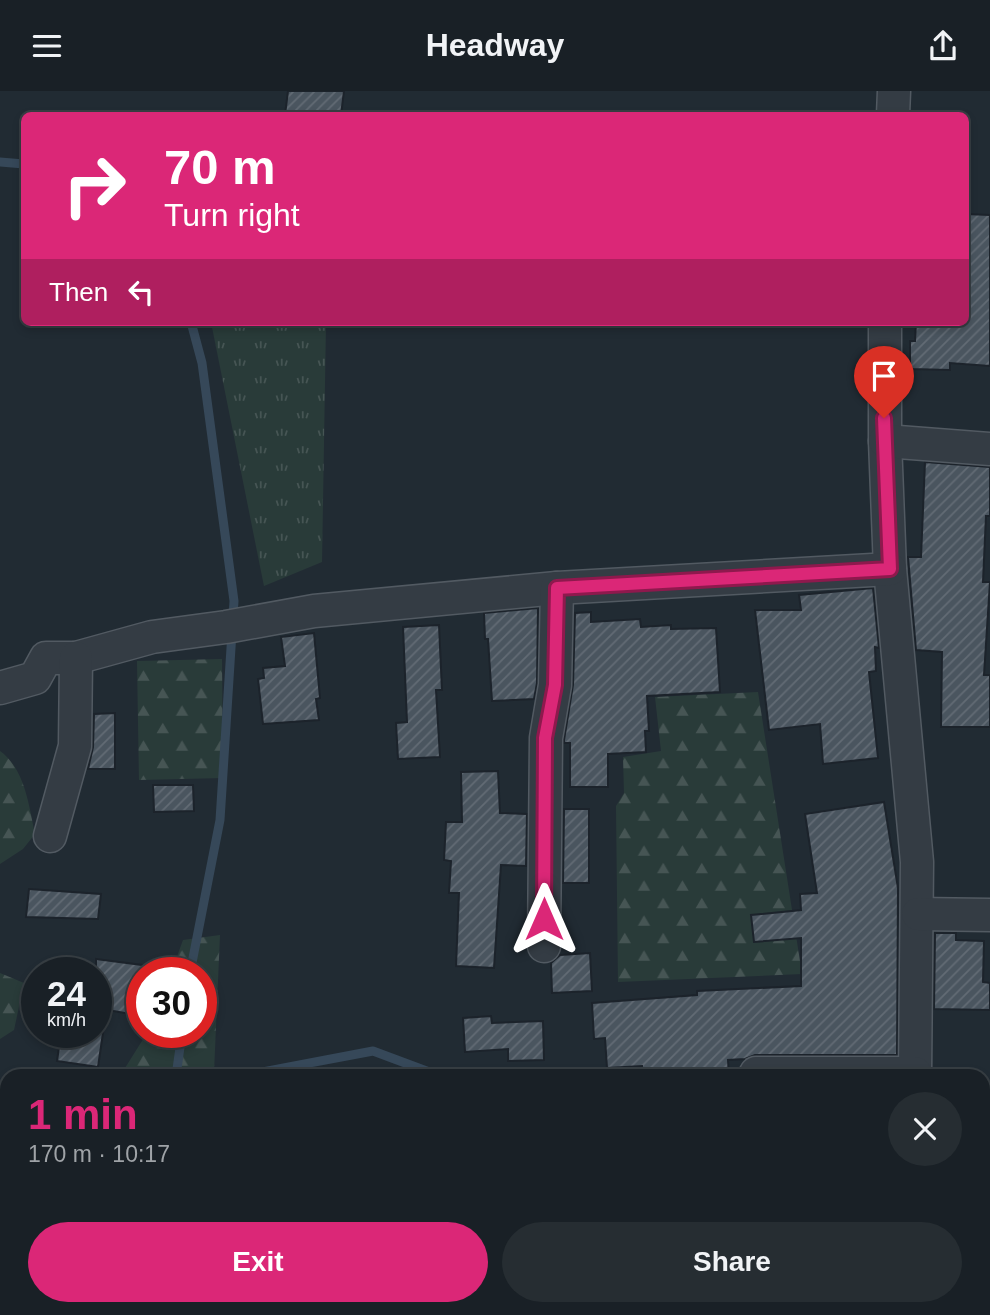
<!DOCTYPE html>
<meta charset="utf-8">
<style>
:root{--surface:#192026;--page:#262d32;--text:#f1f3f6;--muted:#9fa3a7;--line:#373e43;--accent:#db2777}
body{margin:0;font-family:Arial,sans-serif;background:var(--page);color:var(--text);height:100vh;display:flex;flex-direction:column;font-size:26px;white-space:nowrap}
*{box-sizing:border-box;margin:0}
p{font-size:23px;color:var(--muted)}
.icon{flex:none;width:38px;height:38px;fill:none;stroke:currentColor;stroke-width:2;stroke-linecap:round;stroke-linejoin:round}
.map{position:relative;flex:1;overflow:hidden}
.drawer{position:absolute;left:0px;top:978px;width:990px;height:247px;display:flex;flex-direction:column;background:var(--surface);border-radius:21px 21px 0 0;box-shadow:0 4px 10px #0003,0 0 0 2px var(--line)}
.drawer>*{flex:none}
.hud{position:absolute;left:21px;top:21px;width:948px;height:214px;border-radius:10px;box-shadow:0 4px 10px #0003,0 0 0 2px var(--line);background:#db2777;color:#fff;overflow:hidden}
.speed{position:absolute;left:21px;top:866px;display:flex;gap:14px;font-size:35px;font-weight:700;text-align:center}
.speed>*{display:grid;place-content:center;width:91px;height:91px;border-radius:50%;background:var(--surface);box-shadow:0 4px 10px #0003,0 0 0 2px var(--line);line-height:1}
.speed small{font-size:18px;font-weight:400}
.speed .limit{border:10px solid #d22;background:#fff;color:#111}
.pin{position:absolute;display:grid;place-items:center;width:60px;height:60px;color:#fff;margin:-72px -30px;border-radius:50% 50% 50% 0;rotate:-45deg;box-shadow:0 0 7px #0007}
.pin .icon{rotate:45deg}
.me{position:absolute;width:77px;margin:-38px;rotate:0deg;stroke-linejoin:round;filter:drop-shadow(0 0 5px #0008)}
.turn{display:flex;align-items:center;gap:24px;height:147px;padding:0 28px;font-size:32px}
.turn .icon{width:91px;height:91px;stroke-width:2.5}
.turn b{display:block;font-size:49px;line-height:60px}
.then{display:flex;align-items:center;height:66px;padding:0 28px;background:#0003;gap:14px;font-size:26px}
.round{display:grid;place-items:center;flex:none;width:74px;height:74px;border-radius:37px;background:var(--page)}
.summary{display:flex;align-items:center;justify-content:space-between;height:119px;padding:0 28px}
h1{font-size:42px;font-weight:700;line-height:52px;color:var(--accent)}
.button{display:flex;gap:14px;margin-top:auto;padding:14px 28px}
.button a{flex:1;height:80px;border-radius:42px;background:var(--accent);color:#fff;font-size:28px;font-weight:700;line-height:80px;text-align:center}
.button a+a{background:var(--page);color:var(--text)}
header{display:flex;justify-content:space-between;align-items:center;height:91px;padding:0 28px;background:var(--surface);font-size:32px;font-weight:700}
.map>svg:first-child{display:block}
.grass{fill:url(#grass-tufts)}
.forest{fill:url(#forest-firs)}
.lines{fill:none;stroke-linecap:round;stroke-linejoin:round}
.stream{stroke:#364859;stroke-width:9}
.building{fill:url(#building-hatch);stroke:#1c232b;stroke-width:2}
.minor-casing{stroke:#525a62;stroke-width:35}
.minor{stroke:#343c44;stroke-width:32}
.route-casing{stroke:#8e194d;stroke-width:18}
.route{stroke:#db2777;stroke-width:12}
</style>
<header><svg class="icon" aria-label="menu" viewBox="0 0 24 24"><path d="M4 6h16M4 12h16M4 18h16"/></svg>Headway<svg class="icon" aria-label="share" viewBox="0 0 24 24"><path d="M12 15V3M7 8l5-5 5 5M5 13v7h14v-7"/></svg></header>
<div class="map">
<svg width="990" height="1224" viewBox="0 0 990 1224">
<defs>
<pattern id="grass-tufts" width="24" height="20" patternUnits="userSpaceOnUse" patternTransform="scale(1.75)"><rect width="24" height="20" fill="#293b39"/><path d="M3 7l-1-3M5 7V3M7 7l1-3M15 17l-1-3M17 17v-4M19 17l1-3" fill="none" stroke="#465554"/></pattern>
<pattern id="forest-firs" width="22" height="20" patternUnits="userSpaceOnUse" patternTransform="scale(1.75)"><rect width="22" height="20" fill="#293b39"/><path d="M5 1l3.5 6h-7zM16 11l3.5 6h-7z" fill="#465554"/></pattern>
<pattern id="building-hatch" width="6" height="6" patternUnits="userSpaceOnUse" patternTransform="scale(1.75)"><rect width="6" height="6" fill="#4a555f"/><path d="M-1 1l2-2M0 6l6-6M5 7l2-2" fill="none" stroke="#626b74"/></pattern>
</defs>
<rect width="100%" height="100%" fill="#212b33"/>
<path class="grass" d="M 211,231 L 326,231 L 322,471 L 264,495 Z"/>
<g class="forest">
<path d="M 222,568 L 223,687 L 139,689 L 137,570 Z"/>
<path d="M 758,601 L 802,883 L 618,891 L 616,715 L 624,702 L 623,666 L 661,660 L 655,606 Z"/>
<path d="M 0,660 C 25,678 29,715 35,743 L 23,758 L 0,773 Z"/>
<path d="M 220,844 L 214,981 L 181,985 L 120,985 L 147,942 L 201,942 L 201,882 L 171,882 L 183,849 Z"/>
<path d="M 0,882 L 24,892 L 14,939 L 0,948 Z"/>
</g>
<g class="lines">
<g class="stream">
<path d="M 0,71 L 24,73"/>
<path d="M 190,882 L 220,729 L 234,510 L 202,272 L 191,231"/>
<path d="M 176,985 L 182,942"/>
<path d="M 241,985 L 373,960 L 440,985"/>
<path d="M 984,1097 L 990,1098"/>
</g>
</g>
<g class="building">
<path d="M 288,0 L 344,0 L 341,24 L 285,24 Z"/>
<path d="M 966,123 L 990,124 L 990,275 L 950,272 L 950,279 L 910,278 L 910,250 L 915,250 L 916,231 L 966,231 L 970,171 L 966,171 Z"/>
<path d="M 925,371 L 990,376 L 990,425 L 986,425 L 983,491 L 990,491 L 984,584 L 990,584 L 990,636 L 941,636 L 942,561 L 916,559 L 908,466 L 921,466 Z"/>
<path d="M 873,497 L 879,557 L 875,556 L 876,580 L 869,581 L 878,667 L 823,673 L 820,633 L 769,639 L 755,519 L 801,519 L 799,504 Z"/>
<path d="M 538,517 L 537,592 L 534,608 L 492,610 L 488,548 L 485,548 L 484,522 Z"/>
<path d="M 591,521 L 591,531 L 640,528 L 641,536 L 671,534 L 671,538 L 716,537 L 720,601 L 647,605 L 649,640 L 645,640 L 646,661 L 608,663 L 608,696 L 570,696 L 570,652 L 564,652 L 564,649 L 573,594 L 575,522 Z"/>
<path d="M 439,534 L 442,599 L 436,599 L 440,666 L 398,668 L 396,632 L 407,631 L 403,536 Z"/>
<path d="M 314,542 L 320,607 L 316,608 L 319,629 L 263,633 L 258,588 L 264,587 L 263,577 L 285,575 L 281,546 Z"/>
<path d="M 115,622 L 115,678 L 88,678 L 93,656 L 94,623 Z"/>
<path d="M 498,680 L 500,722 L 527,723 L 526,775 L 501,774 L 494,877 L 456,875 L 459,802 L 449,802 L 451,770 L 444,769 L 446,731 L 462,731 L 461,681 Z"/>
<path d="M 153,694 L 193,694 L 194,720 L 154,721 Z"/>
<path d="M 884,711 L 898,797 L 897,964 L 755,964 L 745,968 L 728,969 L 729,985 L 643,985 L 642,975 L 607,977 L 605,947 L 594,948 L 592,912 L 697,904 L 697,900 L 801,895 L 801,847 L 754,851 L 751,824 L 801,819 L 800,803 L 817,802 L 805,723 Z"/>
<path d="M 564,718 L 589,718 L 589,792 L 563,792 Z"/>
<path d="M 29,798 L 101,803 L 98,828 L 26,826 Z"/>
<path d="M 935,842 L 956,842 L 956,849 L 984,850 L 983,891 L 990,892 L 990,919 L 934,918 Z"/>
<path d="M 590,862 L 592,900 L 552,902 L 551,872 L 560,864 Z"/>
<path d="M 96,868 L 142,874 L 142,925 L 96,917 Z"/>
<path d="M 491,925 L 492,932 L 543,930 L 544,969 L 508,970 L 508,958 L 465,961 L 463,927 Z"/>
<path d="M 61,942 L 103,942 L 98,976 L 57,970 Z"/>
</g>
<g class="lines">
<defs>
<g id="minor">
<path d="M 893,24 L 894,0"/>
<path d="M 885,231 L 885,350 L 890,478 L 917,771 L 915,985"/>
<path d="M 885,350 L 990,358"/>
<path d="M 0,597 L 35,587 L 46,567 L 76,567 L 152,546 L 226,536 L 314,520 L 557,497 L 890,478"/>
<path d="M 50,745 L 75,655 L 76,567"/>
<path d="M 918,823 L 990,824"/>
<path d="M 544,855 L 546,647 L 555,594 L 557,497"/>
<path d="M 756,982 L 915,982"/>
<path d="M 507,1218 L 508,1224"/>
<path d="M 963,1218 L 964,1224"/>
<path d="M 686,1224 L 686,1218"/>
</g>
</defs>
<use href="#minor" class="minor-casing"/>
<use href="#minor" class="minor"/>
</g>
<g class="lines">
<defs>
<path id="route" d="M 544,828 L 545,647 L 555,594 L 557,497 L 890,478 L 884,327"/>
</defs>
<use href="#route" class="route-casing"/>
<use href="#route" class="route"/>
</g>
</svg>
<div class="speed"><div>24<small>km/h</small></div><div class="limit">30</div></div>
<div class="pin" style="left:884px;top:327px;background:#d93025"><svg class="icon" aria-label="arrive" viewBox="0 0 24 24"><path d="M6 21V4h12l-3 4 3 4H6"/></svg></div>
<svg class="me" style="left:544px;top:828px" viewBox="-20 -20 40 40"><path d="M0-17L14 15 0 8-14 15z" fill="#db2777" stroke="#fff" stroke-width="4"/></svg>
<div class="hud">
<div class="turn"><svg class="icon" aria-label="right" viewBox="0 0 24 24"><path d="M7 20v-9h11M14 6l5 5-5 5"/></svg><div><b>70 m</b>Turn right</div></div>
<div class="then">Then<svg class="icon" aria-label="left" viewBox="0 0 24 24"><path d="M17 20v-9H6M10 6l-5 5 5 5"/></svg></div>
</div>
<section class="drawer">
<div class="summary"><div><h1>1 min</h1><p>170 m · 10:17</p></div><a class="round"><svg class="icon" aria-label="close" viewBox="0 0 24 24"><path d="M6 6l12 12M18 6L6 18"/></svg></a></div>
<div class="button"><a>Exit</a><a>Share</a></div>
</section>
</div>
